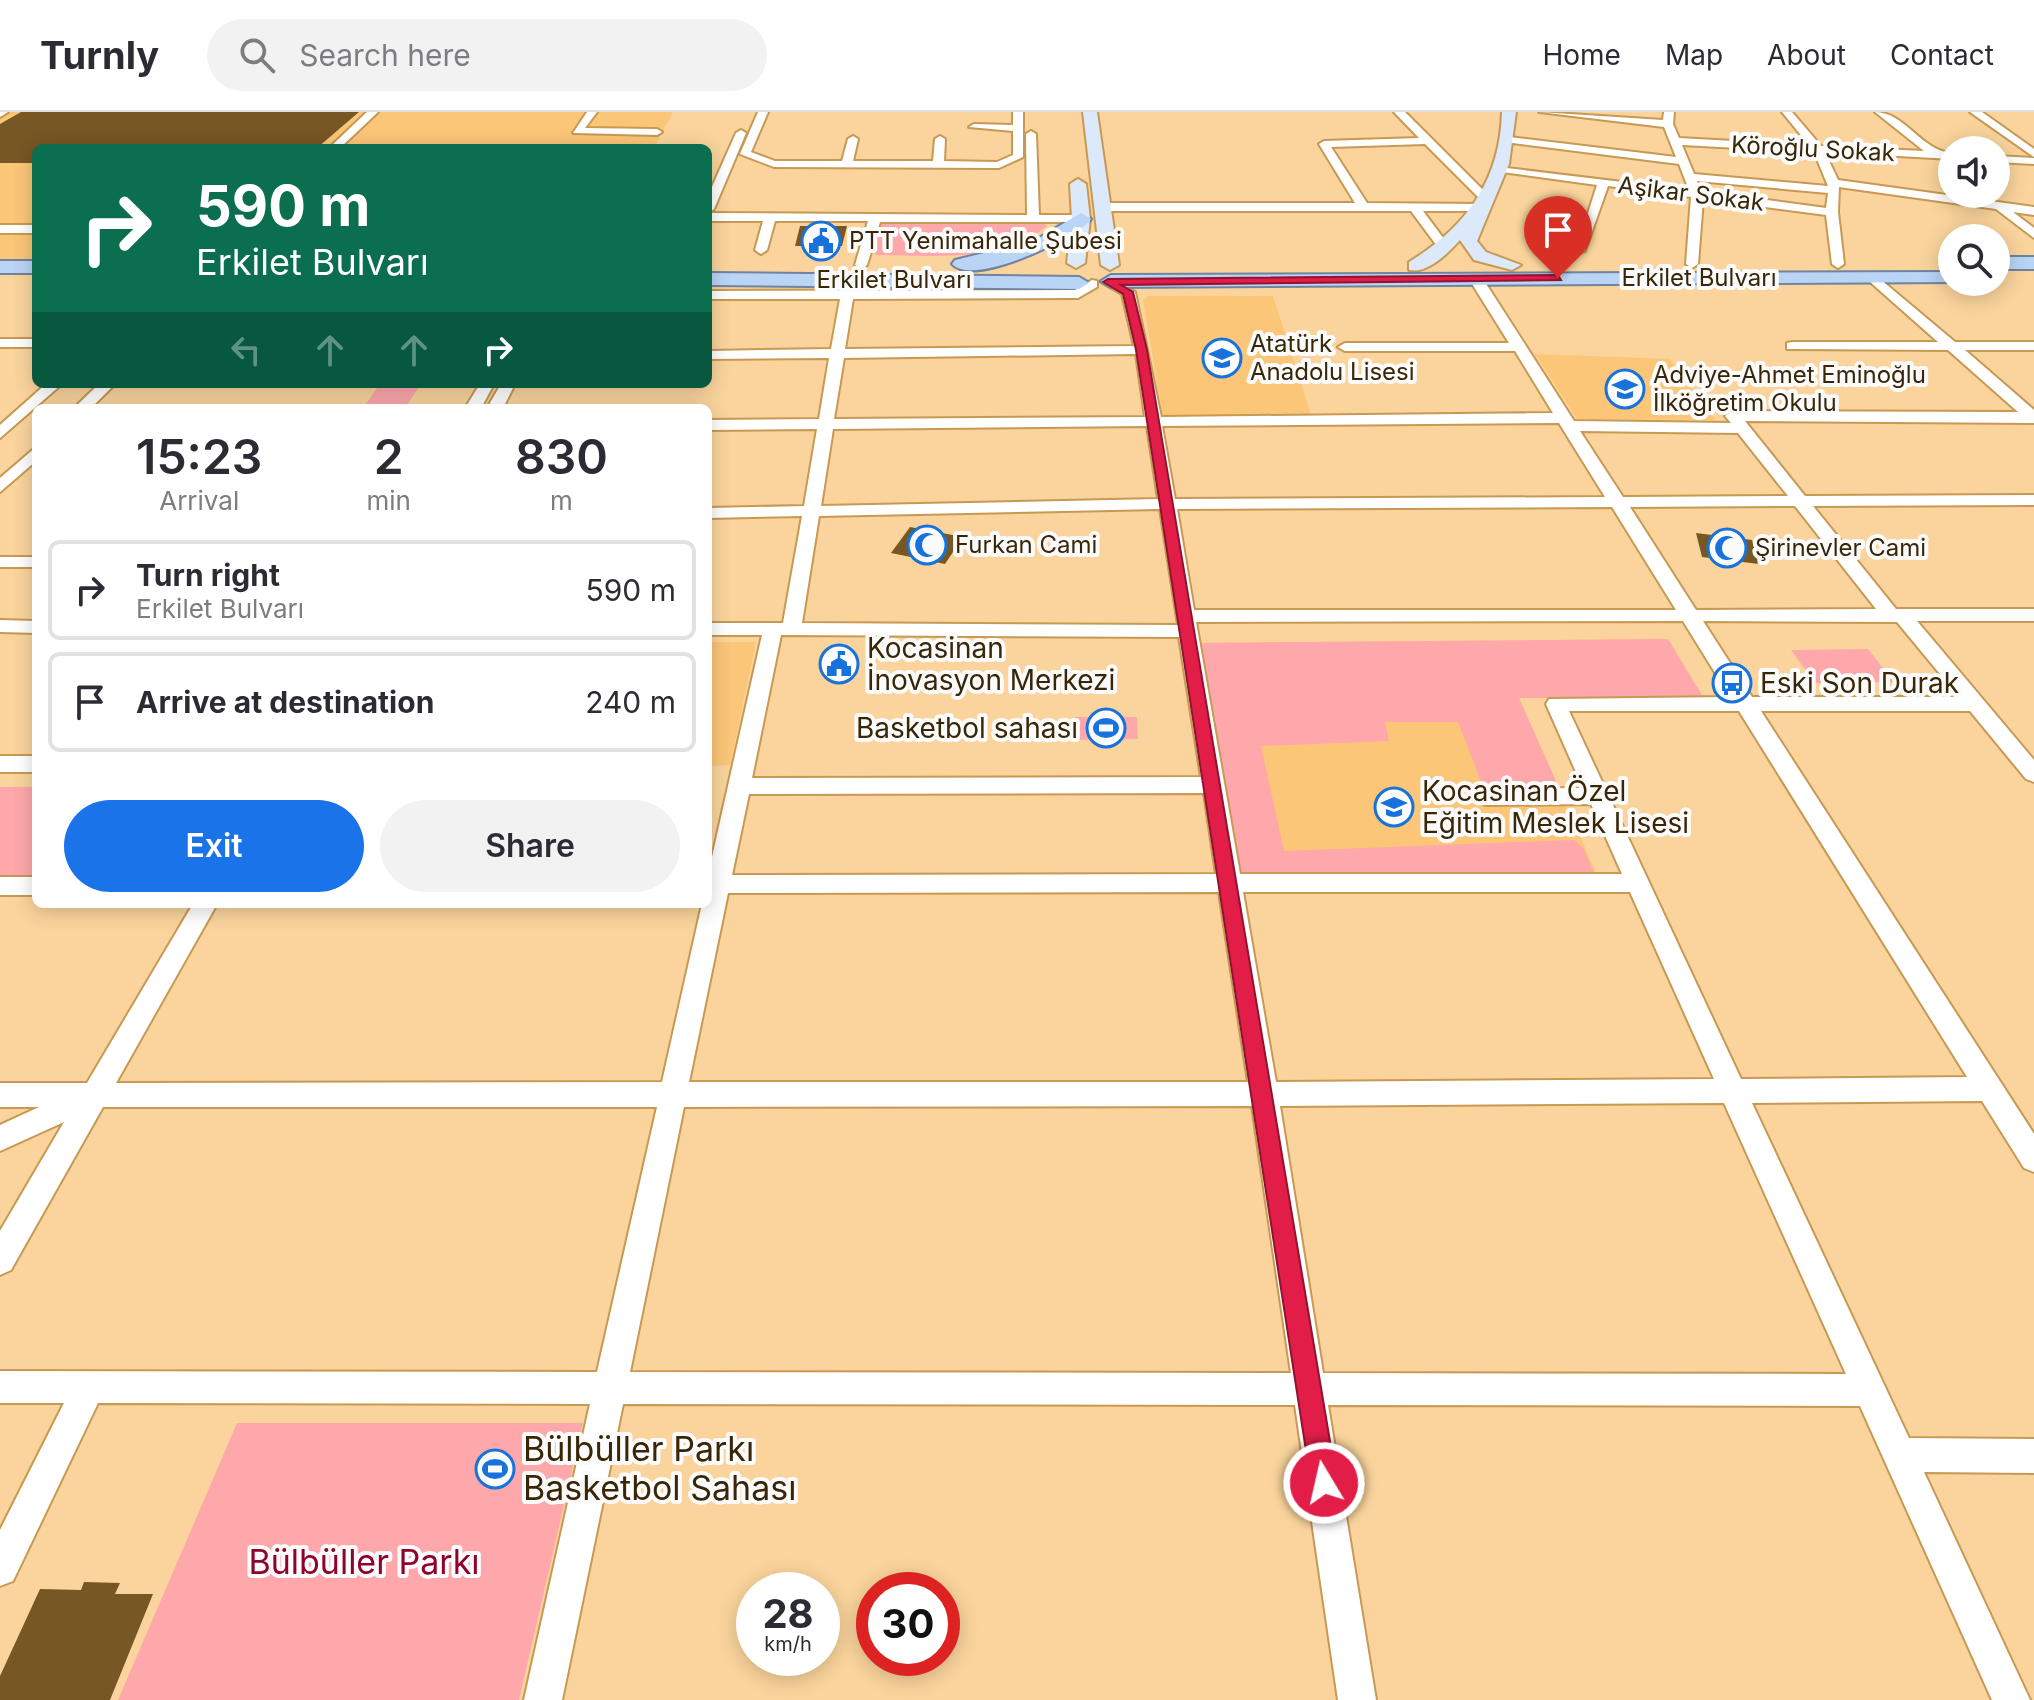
<!DOCTYPE html>
<meta charset="utf-8">
<style>
:root{--surface:#fff;--page:#f2f2f3;--text:#2b2b33;--muted:#7c7c81;--line:#e1e1e2;--accent:#1a73e8}
body{margin:0;font-family:Inter,sans-serif;background:var(--page);color:var(--text);height:100vh;display:flex;flex-direction:column;font-size:30px;white-space:nowrap}
*{box-sizing:border-box;margin:0}
p{font-size:26px;color:var(--muted)}
.icon{flex:none;width:44px;height:44px;fill:none;stroke:currentColor;stroke-width:2;stroke-linecap:round;stroke-linejoin:round}
.map{position:relative;flex:1;overflow:hidden}
.details{position:absolute;left:32px;top:292px;width:680px;height:504px;display:flex;flex-direction:column;background:var(--surface);border-radius:12px;box-shadow:0 4px 20px #0003}
.details>*{flex:none}
.hud{position:absolute;left:32px;top:32px;width:680px;height:244px;border-radius:12px;box-shadow:0 4px 20px #0003;background:#0b6e4f;color:#fff;overflow:hidden}
.tools{position:absolute;left:1938px;top:24px;display:grid;gap:16px}
.tools a{display:grid;place-items:center;width:72px;height:72px;border-radius:50%;background:var(--surface);box-shadow:0 4px 20px #0003;font-size:40px}
.speed{position:absolute;left:736px;top:1460px;display:flex;gap:16px;font-size:40px;font-weight:700;text-align:center}
.speed>*{display:grid;place-content:center;width:104px;height:104px;border-radius:50%;background:var(--surface);box-shadow:0 4px 20px #0003;line-height:1}
.speed small{font-size:20px;font-weight:400}
.speed .limit{border:12px solid #d22;background:#fff;color:#111}
.pin{position:absolute;display:grid;place-items:center;width:68px;height:68px;color:#fff;margin:-82px -34px;border-radius:50% 50% 50% 0;rotate:-45deg;box-shadow:0 0 8px #0007}
.pin .icon{rotate:45deg}
.me{position:absolute;width:88px;margin:-44px;rotate:351deg;stroke-linejoin:round;filter:drop-shadow(0 0 6px #0008)}
.turn{display:flex;align-items:center;gap:28px;height:168px;padding:0 32px;font-size:36px}
.turn .icon{width:104px;height:104px;stroke-width:2.5}
.turn b{display:block;font-size:56px;line-height:68px}
.lanes{display:flex;align-items:center;height:76px;padding:0 32px;background:#0003;justify-content:center;gap:40px;direction:ltr}
.lanes .off{opacity:.35}
.eta{display:flex;justify-content:space-evenly;align-items:center;height:136px;text-align:center}
.eta b{font-size:48px;font-weight:600;line-height:56px}
.action{display:flex;gap:16px;margin-top:auto;padding:16px 32px}
.action a{flex:1;height:92px;border-radius:48px;background:var(--accent);color:#fff;font-size:32px;font-weight:600;line-height:92px;text-align:center}
.action a+a{background:var(--page);color:var(--text)}
ul{padding:0;list-style:none}
li{display:flex;align-items:center;gap:24px;height:100px;margin:0 16px 12px;padding:0 16px;border:4px solid var(--line);border-radius:12px}
li div{flex:1}
li b{display:block;font-size:30px}
li em{font-style:normal}
header{display:flex;align-items:center;gap:48px;box-sizing:border-box;height:112px;padding:0 40px;background:var(--surface);border-bottom:2px solid var(--line)}
header strong{font-size:38px}
nav{display:flex;gap:44px;margin-inline-start:auto;font-size:28px}
.search{width:560px;height:72px;background:var(--page);display:flex;align-items:center;gap:20px;box-sizing:border-box;padding:0 28px;border-radius:44px;color:var(--muted);font-size:30px}
.map>svg:first-child{display:block}
.built{fill:#fbc677}
.green{fill:#fea8ac}
.building{fill:#775723}
.lines{fill:none;stroke-linecap:round;stroke-linejoin:round}
.street-casing{stroke:#c79953;stroke-width:4}
.secondary-casing{stroke:#c79953;stroke-width:4}
.primary-casing{stroke:#6f849e;stroke-width:4}
.street{fill:#fff;fill-rule:evenodd}
.secondary{fill:#dce9fa;fill-rule:evenodd}
.primary{fill:#bad4f6;fill-rule:evenodd}
.route{fill:#e11d48;stroke:#92132f;stroke-width:2}
.labels{text-anchor:middle;stroke-width:8;stroke-linejoin:round;paint-order:stroke}
.far-street-label{font-size:24px;fill:#382607;stroke:#fbfbfb}
.far-poi-label{font-size:24px;fill:#382607;stroke:#fbfbfb;text-anchor:start}
.poi-label{font-size:28px;fill:#382607;stroke:#fbfbfb;text-anchor:start}
.near-poi-label{font-size:34px;fill:#382607;stroke:#fbfbfb;text-anchor:start}
.near-park-label{font-size:34px;fill:#8f022b;stroke:#fbfbfb}
</style>
<header>
<strong>Turnly</strong>
<div class="search"><svg class="icon" aria-label="search" viewBox="0 0 24 24"><circle cx="10" cy="10" r="6"/><path d="M15 15l6 6"/></svg>Search here</div>
<nav><a>Home</a><a>Map</a><a>About</a><a>Contact</a></nav>
</header>
<div class="map">
<svg width="2034" height="1588" viewBox="0 0 2034 1588">
<rect width="100%" height="100%" fill="#fad49c"/>
<g class="built">
<path d="M 0,0 L 673,0 L 654,36 L 36,36 L 36,152 L 0,153 Z"/>
<path d="M 1148,184 L 1273,184 L 1312,306 L 1163,305 L 1143,188 Z"/>
<path d="M 1535,242 L 1670,247 L 1715,308 L 1577,307 Z"/>
<path d="M 1668,527 L 1703,585 L 1519,586 L 1597,763 L 1233,767 L 1192,531 Z"/>
<path d="M 708,530 L 756,530 L 730,653 L 708,654 Z"/>
</g>
<g class="green">
<path d="M 879,110 L 1043,111 L 1047,114 C 1000,152 930,143 875,143 Z"/>
<path d="M 380,272 L 421,272 L 405,296 L 363,296 Z"/>
<path d="M 1668,527 L 1703,585 L 1519,586 L 1559,676 L 1484,677 L 1458,610 L 1385,610 L 1389,629 L 1261,634 L 1284,739 L 1574,728 L 1583,736 L 1595,763 L 1233,767 L 1192,531 Z"/>
<path d="M 1868,537 L 1894,570 L 1815,571 L 1791,538 Z"/>
<path d="M 1075,605 L 1137,605 L 1138,627 L 1075,628 Z"/>
<rect x="0" y="675" width="36" height="90"/>
<path d="M 237,1311 L 583,1311 L 519,1588 L 118,1588 Z"/>
</g>
<g class="building">
<path d="M 21,0 L 359,0 L 317,36 L 36,36 L 36,51 L 0,51 L 0,12 Z"/>
<path d="M 800,114 L 847,114 L 842,134 L 795,134 Z"/>
<path d="M 910,415 L 963,425 L 945,452 L 891,441 Z"/>
<path d="M 1696,421 L 1752,428 L 1759,452 L 1702,445 Z"/>
<path d="M 84,1470 L 120,1471 L 115,1482 L 153,1482 L 110,1588 L 0,1588 L 0,1564 L 40,1477 L 81,1478 Z"/>
</g>
<g class="lines">
<defs>
<g id="street">
<path d="M 0,0 L 8,0 L 0,5 Z"/>
<path d="M 367,0 L 378,0 L 340,36 L 329,36 Z"/>
<path d="M 587,0 L 597,0 L 585,16 L 657,17 L 662,20 L 657,23 L 573,21 Z"/>
<path d="M 758,0 L 768,0 L 751,40 L 775,49 L 842,49 L 848,27 L 853,24 L 858,27 L 853,49 L 933,49 L 935,27 L 940,24 L 945,27 L 944,49 L 997,50 L 1013,43 L 1013,19 L 969,15 L 974,12 L 1013,13 L 1013,0 L 1023,0 L 1023,45 L 999,56 L 774,55 L 740,42 Z"/>
<path d="M 1394,0 L 1405,0 L 1490,85 L 1490,89 L 1482,89 L 1425,32 L 1331,35 L 1367,91 L 1483,92 L 1485,95 L 1479,99 L 1423,99 L 1450,135 L 1448,138 L 1440,138 L 1411,99 L 1103,99 L 1097,95 L 1103,91 L 1355,91 L 1319,32 L 1324,29 L 1419,26 Z"/>
<path d="M 1539,0 L 1663,8 L 1664,0 L 1674,0 L 1673,12 L 1679,26 L 1809,33 L 1782,0 L 1792,0 L 1821,34 L 1924,39 L 1875,0 C 1905,0 1921,39 1952,41 L 1952,47 L 1825,40 L 1838,68 L 2034,95 L 2034,103 L 2013,100 L 2034,116 L 2034,126 L 1996,97 L 1839,75 L 1838,100 L 1844,152 L 1838,156 L 1832,152 L 1826,103 L 1703,87 L 1698,152 L 1692,156 L 1686,152 L 1691,85 L 1608,74 L 1585,139 L 1575,142 L 1597,73 L 1502,60 L 1498,55 L 1689,78 L 1679,52 L 1505,30 L 1509,25 L 1676,45 L 1664,15 ZM 1682,33 L 1814,40 L 1828,74 L 1694,62 ZM 1697,69 L 1828,81 L 1826,96 L 1701,79 Z"/>
<path d="M 1970,0 L 1982,0 L 2034,37 L 2034,45 Z"/>
<path d="M 741,18 L 746,21 L 714,97 L 708,101 L 708,84 L 736,21 Z"/>
<path d="M 1031,19 L 1036,22 L 1039,103 L 1081,103 L 1085,104 L 1085,110 L 880,110 L 867,153 L 861,157 L 855,153 L 868,109 L 775,109 L 767,138 L 761,142 L 755,138 L 763,109 L 708,109 L 708,101 L 1027,103 L 1026,22 Z"/>
<path d="M 1996,44 L 2034,46 L 2034,52 L 1996,50 Z"/>
<rect x="0" y="113" width="36" height="8"/>
<path d="M 1476,163 L 1483,167 L 1574,309 L 1731,311 L 1725,304 L 1733,299 L 2018,300 L 1948,238 L 1787,237 L 1787,231 L 1792,230 L 1938,230 L 1869,169 L 1867,166 L 1874,162 L 1955,230 L 2034,230 L 2034,238 L 1965,238 L 2034,298 L 2034,311 L 1745,309 L 1805,384 L 2034,383 L 2034,393 L 1813,394 L 1896,497 L 2034,497 L 2034,509 L 1917,509 L 2034,648 L 2034,670 L 2026,667 L 1970,599 L 1761,599 L 2034,1022 L 2034,1060 L 2024,1056 L 1982,989 L 1752,991 L 1909,1326 L 2034,1327 L 2034,1361 L 1924,1360 L 2030,1588 L 1992,1588 L 1860,1294 L 1328,1293 L 1376,1588 L 1338,1588 L 1295,1293 L 623,1292 L 562,1588 L 524,1588 L 590,1292 L 98,1291 L 13,1469 L 0,1474 L 0,1418 L 64,1291 L 0,1291 L 0,1259 L 597,1260 L 657,995 L 103,995 L 11,1158 L 0,1163 L 0,1119 L 64,1010 L 0,1039 L 0,1013 L 39,995 L 0,995 L 0,971 L 87,971 L 193,792 L 217,792 L 116,971 L 662,970 L 702,792 L 708,792 L 708,763 L 762,523 L 708,523 L 708,511 L 783,511 L 802,404 L 708,406 L 708,396 L 804,394 L 817,317 L 708,318 L 708,308 L 819,307 L 829,246 L 708,247 L 708,239 L 831,237 L 840,187 L 708,187 L 708,179 L 1075,178 L 1092,168 L 1097,169 L 1097,175 L 1078,186 L 853,187 L 845,237 L 1134,234 L 1122,182 L 1101,170 L 1108,166 L 1135,180 L 1161,305 L 1553,301 L 1515,239 L 1345,239 L 1338,235 L 1345,231 L 1509,231 L 1469,167 ZM 1136,242 L 1145,305 L 834,307 L 844,246 ZM 1559,311 L 1605,385 L 1175,387 L 1162,314 ZM 1147,314 L 1158,387 L 821,394 L 833,317 ZM 1580,319 L 1738,321 L 1788,384 L 1623,385 ZM 1795,394 L 1876,497 L 1696,498 L 1630,395 ZM 1612,395 L 1676,498 L 1194,498 L 1177,397 ZM 1160,397 L 1178,513 L 802,511 L 819,404 ZM 1683,509 L 1730,585 L 1549,587 L 1546,592 L 1583,676 L 1485,677 L 1474,685 L 1485,693 L 1591,692 L 1622,762 L 1240,762 L 1196,510 ZM 1703,509 L 1897,510 L 1959,585 L 1752,585 ZM 781,523 L 1179,525 L 1201,665 L 752,666 ZM 1569,599 L 1739,599 L 1967,965 L 1741,967 ZM 1204,681 L 1216,762 L 732,763 L 749,682 ZM 1219,780 L 1248,970 L 689,970 L 728,781 ZM 1243,780 L 1630,780 L 1714,967 L 1276,970 ZM 1724,991 L 1846,1262 L 1323,1261 L 1280,994 ZM 1252,994 L 1291,1261 L 630,1260 L 684,995 Z"/>
<rect x="0" y="227" width="36" height="8"/>
<path d="M 46,272 L 62,272 L 0,326 L 0,313 Z"/>
<path d="M 99,272 L 115,272 L 91,296 L 74,296 Z"/>
<path d="M 480,272 L 494,272 L 481,296 L 465,296 Z"/>
<path d="M 501,272 L 515,272 L 503,296 L 487,296 Z"/>
<path d="M 36,335 L 36,349 L 0,380 L 0,366 Z"/>
<rect x="0" y="445" width="36" height="10"/>
<path d="M 0,508 L 36,509 L 36,521 L 0,520 Z"/>
<rect x="0" y="644" width="36" height="16"/>
<rect x="0" y="765" width="36" height="18"/>
</g>
<g id="secondary">
<path d="M 1083,0 L 1097,0 L 1119,153 L 1110,158 L 1101,153 Z"/>
<path d="M 1502,0 L 1516,0 L 1509,52 L 1477,129 L 1486,140 L 1521,153 L 1512,158 L 1474,148 L 1460,128 C 1448,141 1428,162 1409,158 L 1409,150 C 1466,115 1500,69 1502,0 Z"/>
<path d="M 1078,67 L 1086,72 L 1090,107 L 1085,151 L 1076,156 L 1067,151 L 1072,107 L 1070,72 Z"/>
</g>
<g id="primary">
<path d="M 1081,101 L 1091,107 L 1088,111 C 1068,129 973,175 952,152 L 955,148 L 1034,129 Z"/>
<rect x="1996" y="145" width="38" height="12"/>
<rect x="0" y="149" width="36" height="12"/>
<path d="M 1952,160 L 1952,170 L 1959,170 L 1111,175 L 1101,169 L 1111,163 Z"/>
<path d="M 708,161 L 1079,165 L 1089,171 L 1079,177 L 708,173 Z"/>
</g>
</defs>
<use href="#street" class="street-casing"/>
<use href="#secondary" class="secondary-casing"/>
<use href="#primary" class="primary-casing"/>
<use href="#street" class="street"/>
<use href="#secondary" class="secondary"/>
<use href="#primary" class="primary"/>
</g>
<path class="route" d="M 1558,163 L 1561,168 L 1121,173 L 1133,180 L 1147,238 L 1337,1371 L 1333,1380 L 1324,1383 L 1315,1380 L 1311,1371 L 1136,238 L 1123,182 L 1103,170 L 1108,167 Z"/>
<defs>
<symbol id="civic-ring" viewBox="-11 -11 22 22"><circle r="9.5" fill="#fbfbfb" stroke="#1872db" stroke-width="1.5"/><path d="M-.6-6.5H3V-4.5H.6V-3L4-1V1h2V6H-6V1h2V-1L-.6-3ZM-1.2 2.5V6h2.4V2.5Z" fill="#1872db"/></symbol>
<symbol id="school-ring" viewBox="-11 -11 22 22"><circle r="9.5" fill="#fbfbfb" stroke="#1872db" stroke-width="1.5"/><path d="M0-5L7-2L0 1L-7-2ZM-4 1L0 2.5L4 1V4Q0 6-4 4Z" fill="#1872db"/></symbol>
<symbol id="mosque-ring" viewBox="-11 -11 22 22"><circle r="9.5" fill="#fbfbfb" stroke="#1872db" stroke-width="1.5"/><path d="M3.5-4.9A6 6 0 1 0 3.5 4.9A5 5 0 1 1 3.5-4.9Z" fill="#1872db"/></symbol>
<symbol id="bus-ring" viewBox="-11 -11 22 22"><circle r="9.5" fill="#fbfbfb" stroke="#1872db" stroke-width="1.5"/><path d="M-5-6H5V4H4V6H2V4H-2V6H-4V4H-5ZM-3.5-4V0h7V-4ZM-3.5 1.2v1.5H-2V1.2ZM2 1.2v1.5H3.5V1.2Z" fill="#1872db"/></symbol>
<symbol id="stadium-ring" viewBox="-11 -11 22 22"><circle r="9.5" fill="#fbfbfb" stroke="#1872db" stroke-width="1.5"/><path d="M0-5a6.5 5 0 1 0 0 10a6.5 5 0 1 0 0-10ZM-3.5-1.8h7v3.6h-7Z" fill="#1872db"/></symbol>
</defs>
<g fill-rule="evenodd">
<use href="#civic-ring" x="799" y="107" width="44" height="44"/>
<use href="#school-ring" x="1200" y="224" width="44" height="44"/>
<use href="#school-ring" x="1603" y="255" width="44" height="44"/>
<use href="#mosque-ring" x="905" y="411" width="44" height="44"/>
<use href="#mosque-ring" x="1705" y="414" width="44" height="44"/>
<use href="#civic-ring" x="817" y="530" width="44" height="44"/>
<use href="#bus-ring" x="1710" y="549" width="44" height="44"/>
<use href="#stadium-ring" x="1084" y="594" width="44" height="44"/>
<use href="#school-ring" x="1372" y="673" width="44" height="44"/>
<use href="#stadium-ring" x="473" y="1335" width="44" height="44"/>
</g>
<g class="labels">
<g class="far-street-label">
<text transform="translate(1813 37) rotate(3)" y="8">Köroğlu Sokak</text>
<text transform="translate(1691 82) rotate(7)" y="8">Aşikar Sokak</text>
<text x="1699" y="174">Erkilet Bulvarı</text>
<text x="894" y="176">Erkilet Bulvarı</text>
</g>
<g class="far-poi-label">
<text x="849" y="137">PTT Yenimahalle Şubesi</text>
<text x="1250" y="240">Atatürk<tspan x="1250" dy="28">Anadolu Lisesi</tspan></text>
<text x="1653" y="271">Adviye-Ahmet Eminoğlu<tspan x="1653" dy="28">İlköğretim Okulu</tspan></text>
<text x="955" y="441">Furkan Cami</text>
<text x="1755" y="444">Şirinevler Cami</text>
</g>
<g class="poi-label">
<text x="867" y="546">Kocasinan<tspan x="867" dy="32">İnovasyon Merkezi</tspan></text>
<text x="1760" y="581">Eski Son Durak</text>
<text x="1078" y="626" text-anchor="end">Basketbol sahası</text>
<text x="1422" y="689">Kocasinan Özel<tspan x="1422" dy="32">Eğitim Meslek Lisesi</tspan></text>
</g>
<g class="near-poi-label">
<text x="523" y="1349">Bülbüller Parkı<tspan x="523" dy="39">Basketbol Sahası</tspan></text>
</g>
<g class="near-park-label">
<text x="364" y="1462">Bülbüller Parkı</text>
</g>
</g>
</svg>
<div class="tools">
<a><svg class="icon" aria-label="sound" viewBox="0 0 24 24"><path d="M4 9h4l5-4v14l-5-4H4zM17 9q2 3 0 6"/></svg></a>
<a><svg class="icon" aria-label="search" viewBox="0 0 24 24"><circle cx="10" cy="10" r="6"/><path d="M15 15l6 6"/></svg></a>
</div>
<div class="speed"><div>28<small>km/h</small></div><div class="limit">30</div></div>
<div class="pin" style="left:1558px;top:166px;background:#d93025"><svg class="icon" aria-label="arrive" viewBox="0 0 24 24"><path d="M6 21V4h12l-3 4 3 4H6"/></svg></div>
<svg class="me" style="left:1324px;top:1371px" viewBox="-20 -20 40 40"><circle r="17" fill="#e11d48" stroke="#fff" stroke-width="3"/><path d="M0-11L8 9 0 5-8 9z" fill="#fff"/></svg>
<div class="hud">
<div class="turn"><svg class="icon" aria-label="right" viewBox="0 0 24 24"><path d="M7 20v-9h11M14 6l5 5-5 5"/></svg><div><b>590 m</b>Erkilet Bulvarı</div></div>
<div class="lanes"><svg class="icon off" aria-label="left" viewBox="0 0 24 24"><path d="M17 20v-9H6M10 6l-5 5 5 5"/></svg><svg class="icon off" aria-label="ahead" viewBox="0 0 24 24"><path d="M12 20V5M6 11l6-6 6 6"/></svg><svg class="icon off" aria-label="ahead" viewBox="0 0 24 24"><path d="M12 20V5M6 11l6-6 6 6"/></svg><svg class="icon" aria-label="right" viewBox="0 0 24 24"><path d="M7 20v-9h11M14 6l5 5-5 5"/></svg></div>
</div>
<section class="details">
<div class="eta">
<div><b>15:23</b><p>Arrival</p></div>
<div><b>2</b><p>min</p></div>
<div><b>830</b><p>m</p></div>
</div>
<ul>
<li><svg class="icon" aria-label="right" viewBox="0 0 24 24"><path d="M7 20v-9h11M14 6l5 5-5 5"/></svg><div><b>Turn right</b><p>Erkilet Bulvarı</p></div><em>590 m</em></li>
<li><svg class="icon" aria-label="arrive" viewBox="0 0 24 24"><path d="M6 21V4h12l-3 4 3 4H6"/></svg><div><b>Arrive at destination</b></div><em>240 m</em></li>
</ul>
<div class="action"><a>Exit</a><a>Share</a></div>
</section>
</div>
